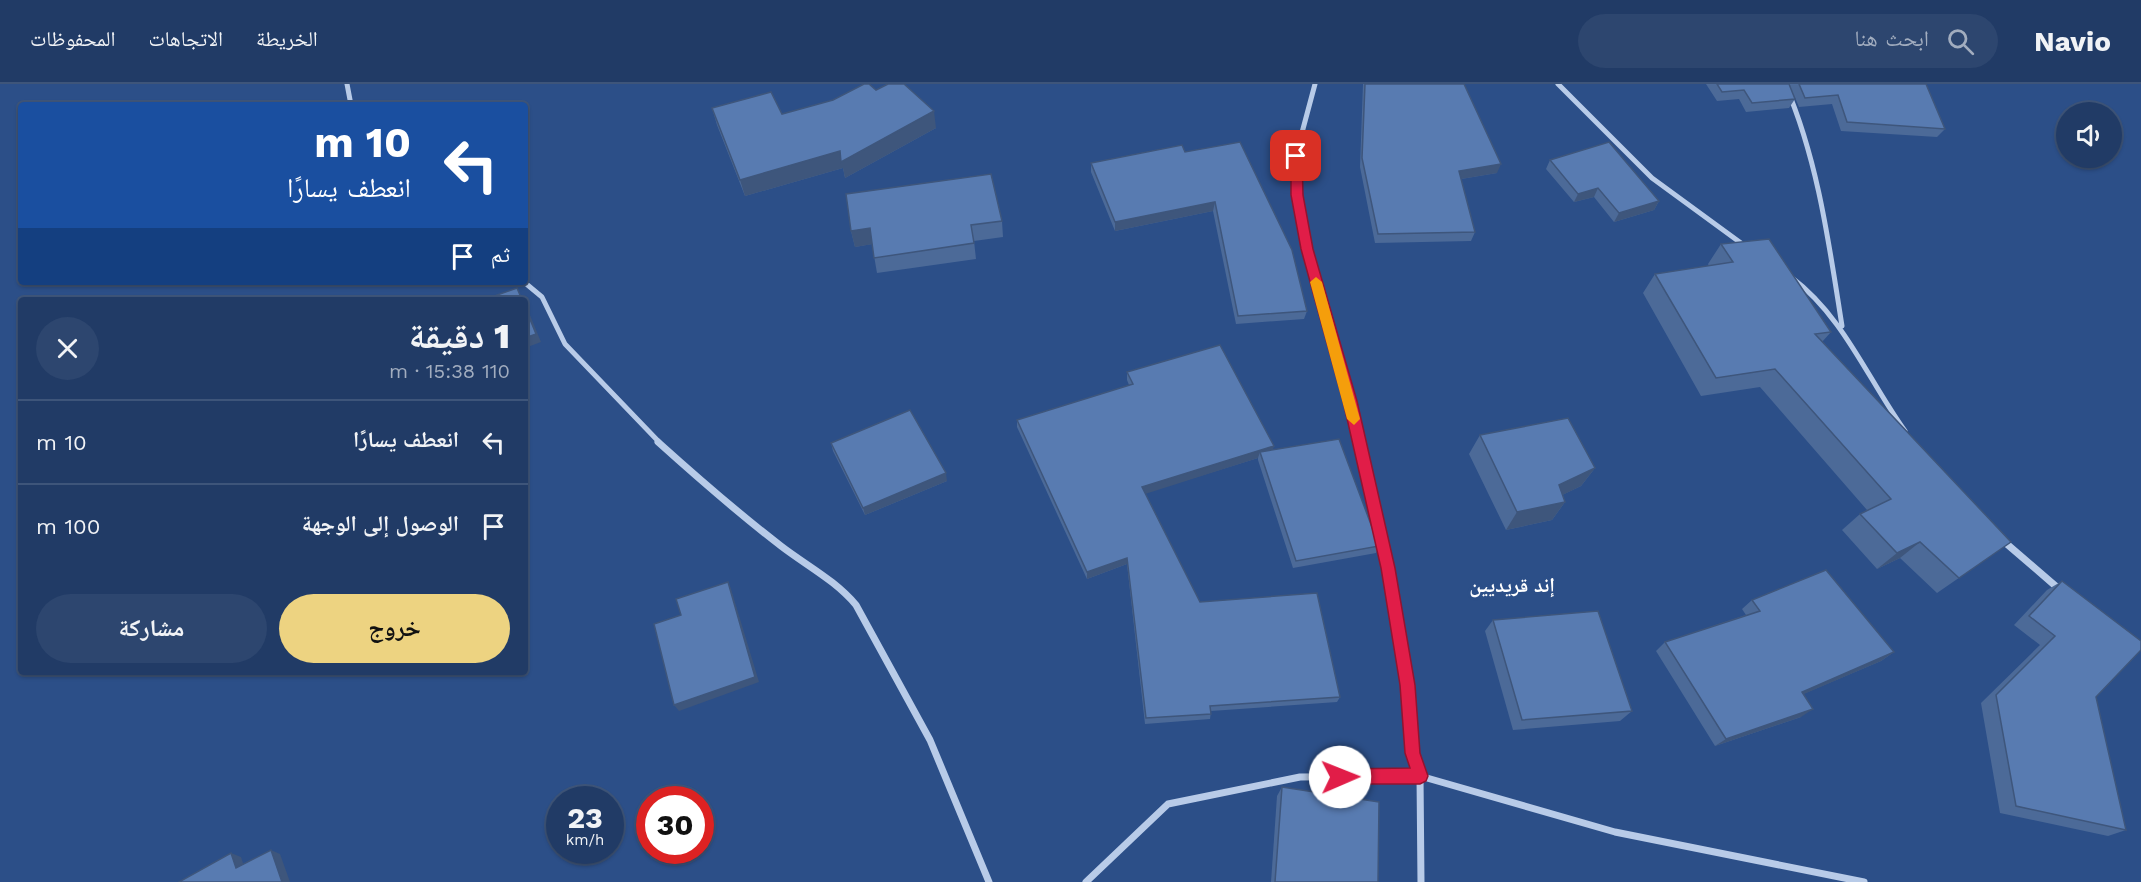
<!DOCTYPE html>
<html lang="ar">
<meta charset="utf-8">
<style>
:root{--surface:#213b66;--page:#2d466f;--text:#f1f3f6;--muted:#a2adbf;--line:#3e557a;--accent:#edd381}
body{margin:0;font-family:"Work Sans","Noto Naskh Arabic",sans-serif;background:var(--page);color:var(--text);direction:rtl;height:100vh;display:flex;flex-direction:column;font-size:22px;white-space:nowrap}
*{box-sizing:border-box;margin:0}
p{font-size:20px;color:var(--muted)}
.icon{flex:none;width:33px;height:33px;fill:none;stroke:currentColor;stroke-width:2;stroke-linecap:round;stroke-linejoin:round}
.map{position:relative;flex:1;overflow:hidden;direction:ltr}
.panel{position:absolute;left:18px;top:213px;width:510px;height:378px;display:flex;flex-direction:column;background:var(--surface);border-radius:6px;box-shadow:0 2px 4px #0004,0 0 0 2px var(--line);direction:rtl}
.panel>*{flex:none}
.hud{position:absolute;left:18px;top:18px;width:510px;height:183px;border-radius:6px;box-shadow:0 2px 4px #0004,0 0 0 2px var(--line);direction:rtl;background:#1a4fa0;color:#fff;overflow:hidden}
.controls{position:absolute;left:2056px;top:18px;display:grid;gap:12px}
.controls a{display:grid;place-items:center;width:66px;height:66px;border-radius:50%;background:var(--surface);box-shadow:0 2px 4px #0004,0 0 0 2px var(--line);font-size:30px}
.speed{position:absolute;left:546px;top:702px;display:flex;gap:12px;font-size:30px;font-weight:700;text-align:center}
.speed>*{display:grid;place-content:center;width:78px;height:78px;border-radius:50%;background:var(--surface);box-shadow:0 2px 4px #0004,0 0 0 2px var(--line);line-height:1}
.speed small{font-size:15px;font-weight:400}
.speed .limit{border:9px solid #d22;background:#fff;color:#111}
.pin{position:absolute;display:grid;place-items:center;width:51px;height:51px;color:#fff;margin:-26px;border-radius:12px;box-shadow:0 3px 9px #0006}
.me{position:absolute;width:66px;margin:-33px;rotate:89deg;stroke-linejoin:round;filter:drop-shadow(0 0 4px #0008)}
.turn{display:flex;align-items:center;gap:21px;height:126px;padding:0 18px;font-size:27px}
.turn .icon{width:78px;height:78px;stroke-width:2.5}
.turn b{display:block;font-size:42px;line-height:51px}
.then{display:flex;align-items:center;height:57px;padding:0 18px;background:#0003;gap:12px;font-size:22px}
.round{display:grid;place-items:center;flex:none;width:63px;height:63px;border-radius:32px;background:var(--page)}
.summary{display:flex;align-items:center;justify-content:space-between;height:102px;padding:0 18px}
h1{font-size:36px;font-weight:800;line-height:45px}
.action{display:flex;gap:12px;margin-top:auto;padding:12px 18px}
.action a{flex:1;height:69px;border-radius:36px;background:var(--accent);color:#111;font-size:24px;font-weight:800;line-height:69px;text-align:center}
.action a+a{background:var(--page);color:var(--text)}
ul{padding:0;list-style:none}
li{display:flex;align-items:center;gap:18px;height:84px;padding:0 18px;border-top:2px solid var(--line)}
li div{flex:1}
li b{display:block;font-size:22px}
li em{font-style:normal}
header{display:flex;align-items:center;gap:36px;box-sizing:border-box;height:84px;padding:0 30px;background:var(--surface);border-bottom:2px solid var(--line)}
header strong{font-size:28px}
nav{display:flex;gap:33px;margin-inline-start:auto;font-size:21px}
.search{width:420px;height:54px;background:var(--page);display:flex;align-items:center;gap:15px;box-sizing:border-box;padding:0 21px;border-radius:33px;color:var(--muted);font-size:22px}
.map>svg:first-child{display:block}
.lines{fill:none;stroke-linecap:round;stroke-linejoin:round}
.street-far1{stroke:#b8cbe8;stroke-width:5}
.street{stroke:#b8cbe8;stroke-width:7}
.wall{fill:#4c6a98}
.shaded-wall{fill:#3e567c}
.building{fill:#587bb1;stroke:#3e567c;stroke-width:1.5}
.route{fill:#e11d48;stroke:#92132f;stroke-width:1.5}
.slow{fill:#f59e0b}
.labels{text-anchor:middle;stroke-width:6;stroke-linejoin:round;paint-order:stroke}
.quarter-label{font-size:20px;font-weight:bold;fill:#fff;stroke:#2c4f88}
</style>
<header>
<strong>Navio</strong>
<div class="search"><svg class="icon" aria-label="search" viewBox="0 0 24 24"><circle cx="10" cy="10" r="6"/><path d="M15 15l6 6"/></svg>ابحث هنا</div>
<nav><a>الخريطة</a><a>الاتجاهات</a><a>المحفوظات</a></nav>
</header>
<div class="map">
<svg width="2141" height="798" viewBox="0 0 2141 798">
<rect width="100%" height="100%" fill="#2c4f88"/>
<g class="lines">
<g class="street-far1">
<path d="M 347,0 L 351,21"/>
<path d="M 1315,0 L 1296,71 L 1297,111 L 1307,165 L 1359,359"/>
<path d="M 1558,0 L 1652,94 L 1745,162"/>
<path d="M 1785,0 C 1818,76 1829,160 1842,242"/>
<path d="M 1791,193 C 1844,233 1867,294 1905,347"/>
<path d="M 524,198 L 542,213 L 565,260 L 660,359"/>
</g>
<g class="street">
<path d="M 658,358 C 698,394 738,429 781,462 C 807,482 835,496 856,521 L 930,656 L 989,798"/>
<path d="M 1359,358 L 1397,530 L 1407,601 L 1412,669 L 1420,692 L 1421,798"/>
<path d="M 2001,455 L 2059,505"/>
<path d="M 1086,798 L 1168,720 L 1300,693 L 1420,692 L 1615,748 L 1864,798"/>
</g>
</g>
<g class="wall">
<path d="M 1363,0 L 1464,0 L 1497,89 L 1461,95 L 1475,148 L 1471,157 L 1375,159 L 1360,83 Z"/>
<path d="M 1706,0 L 1926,0 L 1945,45 L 1937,53 L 1841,47 L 1832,20 L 1799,23 L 1794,11 L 1795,15 L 1789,24 L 1746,28 L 1739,15 L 1717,17 Z"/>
<path d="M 876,6 L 936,44 L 845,94 L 843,84 L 745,112 L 717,41 L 712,24 L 782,30 Z"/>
<path d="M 1185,68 L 1307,227 L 1304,235 L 1236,240 L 1213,127 L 1115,147 L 1091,88 L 1091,79 Z"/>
<path d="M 1550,76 L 1659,117 L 1654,126 L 1614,138 L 1594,113 L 1574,118 L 1546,85 Z"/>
<path d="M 1002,137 L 1003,153 L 974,157 L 976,175 L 877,189 L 872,160 L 855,163 L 851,147 Z"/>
<path d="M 1721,160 L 1831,248 L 1822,258 L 2011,458 L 1937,509 L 1900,474 L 1877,485 L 1842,446 L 1860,430 L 1867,426 L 1760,303 L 1701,312 L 1643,209 L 1655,190 L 1709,182 L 1708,180 Z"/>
<path d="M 1127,288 L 1273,366 L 1379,462 L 1376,469 L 1293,484 L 1258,376 L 1258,374 L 1145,409 L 1200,518 L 1340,613 L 1337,618 L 1211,627 L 1210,635 L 1145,640 L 1127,480 L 1087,495 L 1017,343 L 1017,336 L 1129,301 L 1127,296 Z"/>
<path d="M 1480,351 L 1595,384 L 1581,402 L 1562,411 L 1565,418 L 1552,436 L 1506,446 L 1469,370 Z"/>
<path d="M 831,359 L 947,397 L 865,431 L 833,367 Z"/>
<path d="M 2062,497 L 2096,613 L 2126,746 L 2108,752 L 2000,729 L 1981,619 L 2040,561 L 2014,541 L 2047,506 Z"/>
<path d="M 1752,516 L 1894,568 L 1881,577 L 1803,610 L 1801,633 L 1715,662 L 1656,567 L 1665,558 L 1746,531 L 1742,525 Z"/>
<path d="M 1493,536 L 1632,627 L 1620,637 L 1513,646 L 1485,547 Z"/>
<path d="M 1282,703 L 1378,798 L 1271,798 L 1277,712 Z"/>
</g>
<g class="shaded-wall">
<path d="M 934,27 L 936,44 L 845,94 L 843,84 L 745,112 L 740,96 Z"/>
<path d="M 1501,80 L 1497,89 L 1455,96 L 1459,87 Z"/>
<path d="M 1598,104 L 1594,113 L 1574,118 L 1578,110 Z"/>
<path d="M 1659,117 L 1654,126 L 1614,138 L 1619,129 Z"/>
<path d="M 1215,118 L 1213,127 L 1115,147 L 1115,138 Z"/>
<path d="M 870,144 L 873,160 L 855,163 L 851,147 Z"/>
<path d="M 525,219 L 541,258 L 525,264 Z"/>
<path d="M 1274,362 L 1272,370 L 1260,368 L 1258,374 L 1142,411 L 1142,403 Z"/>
<path d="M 1595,384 L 1581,402 L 1546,419 L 1559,401 Z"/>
<path d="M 946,389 L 947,397 L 865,431 L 863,424 Z"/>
<path d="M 1565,418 L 1552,436 L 1506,446 L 1517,428 Z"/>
<path d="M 1920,458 L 1900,474 L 1877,485 L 1897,469 Z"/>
<path d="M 1127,474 L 1127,480 L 1087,495 L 1087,488 Z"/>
<path d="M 728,498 L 731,505 L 759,598 L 679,627 L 674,621 Z"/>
<path d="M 1894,568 L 1881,577 L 1790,616 L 1802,608 Z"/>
<path d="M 1813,625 L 1801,633 L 1715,662 L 1726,655 Z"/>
<path d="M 271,766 L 280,770 L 290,798 L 282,798 Z"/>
<path d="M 231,769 L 241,773 L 246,788 L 236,784 Z"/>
</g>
<g class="building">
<path d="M 864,0 L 869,0 L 876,6 L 888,0 L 904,0 L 934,27 L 841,78 L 840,67 L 740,96 L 712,24 L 771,8 L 782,30 L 833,16 Z"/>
<path d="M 1365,0 L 1464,0 L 1501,80 L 1459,87 L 1475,148 L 1378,150 L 1362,74 Z"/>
<path d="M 1717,0 L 1789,0 L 1795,15 L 1752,19 L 1744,6 L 1722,8 Z"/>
<path d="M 1799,0 L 1926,0 L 1945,45 L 1847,38 L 1838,11 L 1805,14 Z"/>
<path d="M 1240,58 L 1292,166 L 1307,227 L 1238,232 L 1215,118 L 1115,138 L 1091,79 L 1182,61 L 1185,68 Z"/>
<path d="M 1609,58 L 1659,117 L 1619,129 L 1598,104 L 1578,110 L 1550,76 Z"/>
<path d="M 991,90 L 1002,137 L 971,141 L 974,159 L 874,174 L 870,144 L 851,147 L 846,110 Z"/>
<path d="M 1769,155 L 1831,248 L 1815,250 L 2011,458 L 1959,494 L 1920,458 L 1897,469 L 1860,430 L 1891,415 L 1775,285 L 1716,294 L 1655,190 L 1733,178 L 1721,160 Z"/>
<path d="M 517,204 L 522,216 L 483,216 Z"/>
<path d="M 525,223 L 536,250 L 525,254 Z"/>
<path d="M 1220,261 L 1274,362 L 1142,403 L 1200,518 L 1317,509 L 1340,613 L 1210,622 L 1211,630 L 1146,634 L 1127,474 L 1087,488 L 1017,336 L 1133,300 L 1127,288 Z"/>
<path d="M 910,326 L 946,389 L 863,424 L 831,359 Z"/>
<path d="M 1568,334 L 1595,384 L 1559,401 L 1565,418 L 1517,428 L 1480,351 Z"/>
<path d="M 1339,355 L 1379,462 L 1296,477 L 1260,368 Z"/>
<path d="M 1826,486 L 1894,568 L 1802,608 L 1813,625 L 1726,655 L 1665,558 L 1760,527 L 1752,516 Z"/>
<path d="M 2062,497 L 2141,557 L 2141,566 L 2096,613 L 2126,746 L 2016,722 L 1996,611 L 2055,552 L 2029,532 Z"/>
<path d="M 728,498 L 755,593 L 674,621 L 654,540 L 681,531 L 676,515 Z"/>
<path d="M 1598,527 L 1632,627 L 1522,636 L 1493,536 Z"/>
<path d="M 1282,703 L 1379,718 L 1378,798 L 1275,798 Z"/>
<path d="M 271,766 L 282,798 L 179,798 L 231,769 L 236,784 Z"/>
</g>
<path class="route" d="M 1296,67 L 1302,72 L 1303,111 L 1313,165 L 1357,317 L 1395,484 L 1415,601 L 1420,669 L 1428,692 L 1426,697 L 1420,700 L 1340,700 L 1335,698 L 1332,693 L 1335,687 L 1340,685 L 1410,684 L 1405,669 L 1400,601 L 1381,484 L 1343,317 L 1301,165 L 1291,111 L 1291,72 Z"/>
<path class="slow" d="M 1316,193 L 1322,198 L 1360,335 L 1354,341 L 1347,335 L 1310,198 Z"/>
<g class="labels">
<g class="quarter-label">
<text x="1512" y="508">إند قريديين</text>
</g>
</g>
</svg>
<div class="controls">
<a><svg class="icon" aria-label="sound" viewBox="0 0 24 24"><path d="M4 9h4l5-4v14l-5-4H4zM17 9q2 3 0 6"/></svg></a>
</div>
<div class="speed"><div>23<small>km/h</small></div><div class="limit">30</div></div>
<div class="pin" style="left:1296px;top:72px;background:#d93025"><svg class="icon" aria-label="arrive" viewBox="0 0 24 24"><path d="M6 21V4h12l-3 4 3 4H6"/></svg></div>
<svg class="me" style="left:1340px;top:693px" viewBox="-20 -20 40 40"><circle r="19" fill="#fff"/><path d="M0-13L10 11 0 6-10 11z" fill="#e11d48"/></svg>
<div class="hud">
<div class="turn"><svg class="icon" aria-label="left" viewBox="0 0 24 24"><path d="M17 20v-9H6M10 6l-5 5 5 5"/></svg><div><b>10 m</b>انعطف يسارًا</div></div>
<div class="then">ثم<svg class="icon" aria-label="arrive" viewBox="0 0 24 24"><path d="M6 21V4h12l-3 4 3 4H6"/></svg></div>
</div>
<section class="panel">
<div class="summary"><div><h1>1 دقيقة</h1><p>110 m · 15:38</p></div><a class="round"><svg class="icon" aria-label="close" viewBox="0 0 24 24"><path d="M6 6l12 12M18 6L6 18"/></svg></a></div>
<ul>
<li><svg class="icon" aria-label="left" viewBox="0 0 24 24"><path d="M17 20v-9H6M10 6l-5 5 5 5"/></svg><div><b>انعطف يسارًا</b></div><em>10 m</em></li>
<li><svg class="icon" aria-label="arrive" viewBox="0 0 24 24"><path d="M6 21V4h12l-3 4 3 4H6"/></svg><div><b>الوصول إلى الوجهة</b></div><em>100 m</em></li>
</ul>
<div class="action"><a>خروج</a><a>مشاركة</a></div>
</section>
</div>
